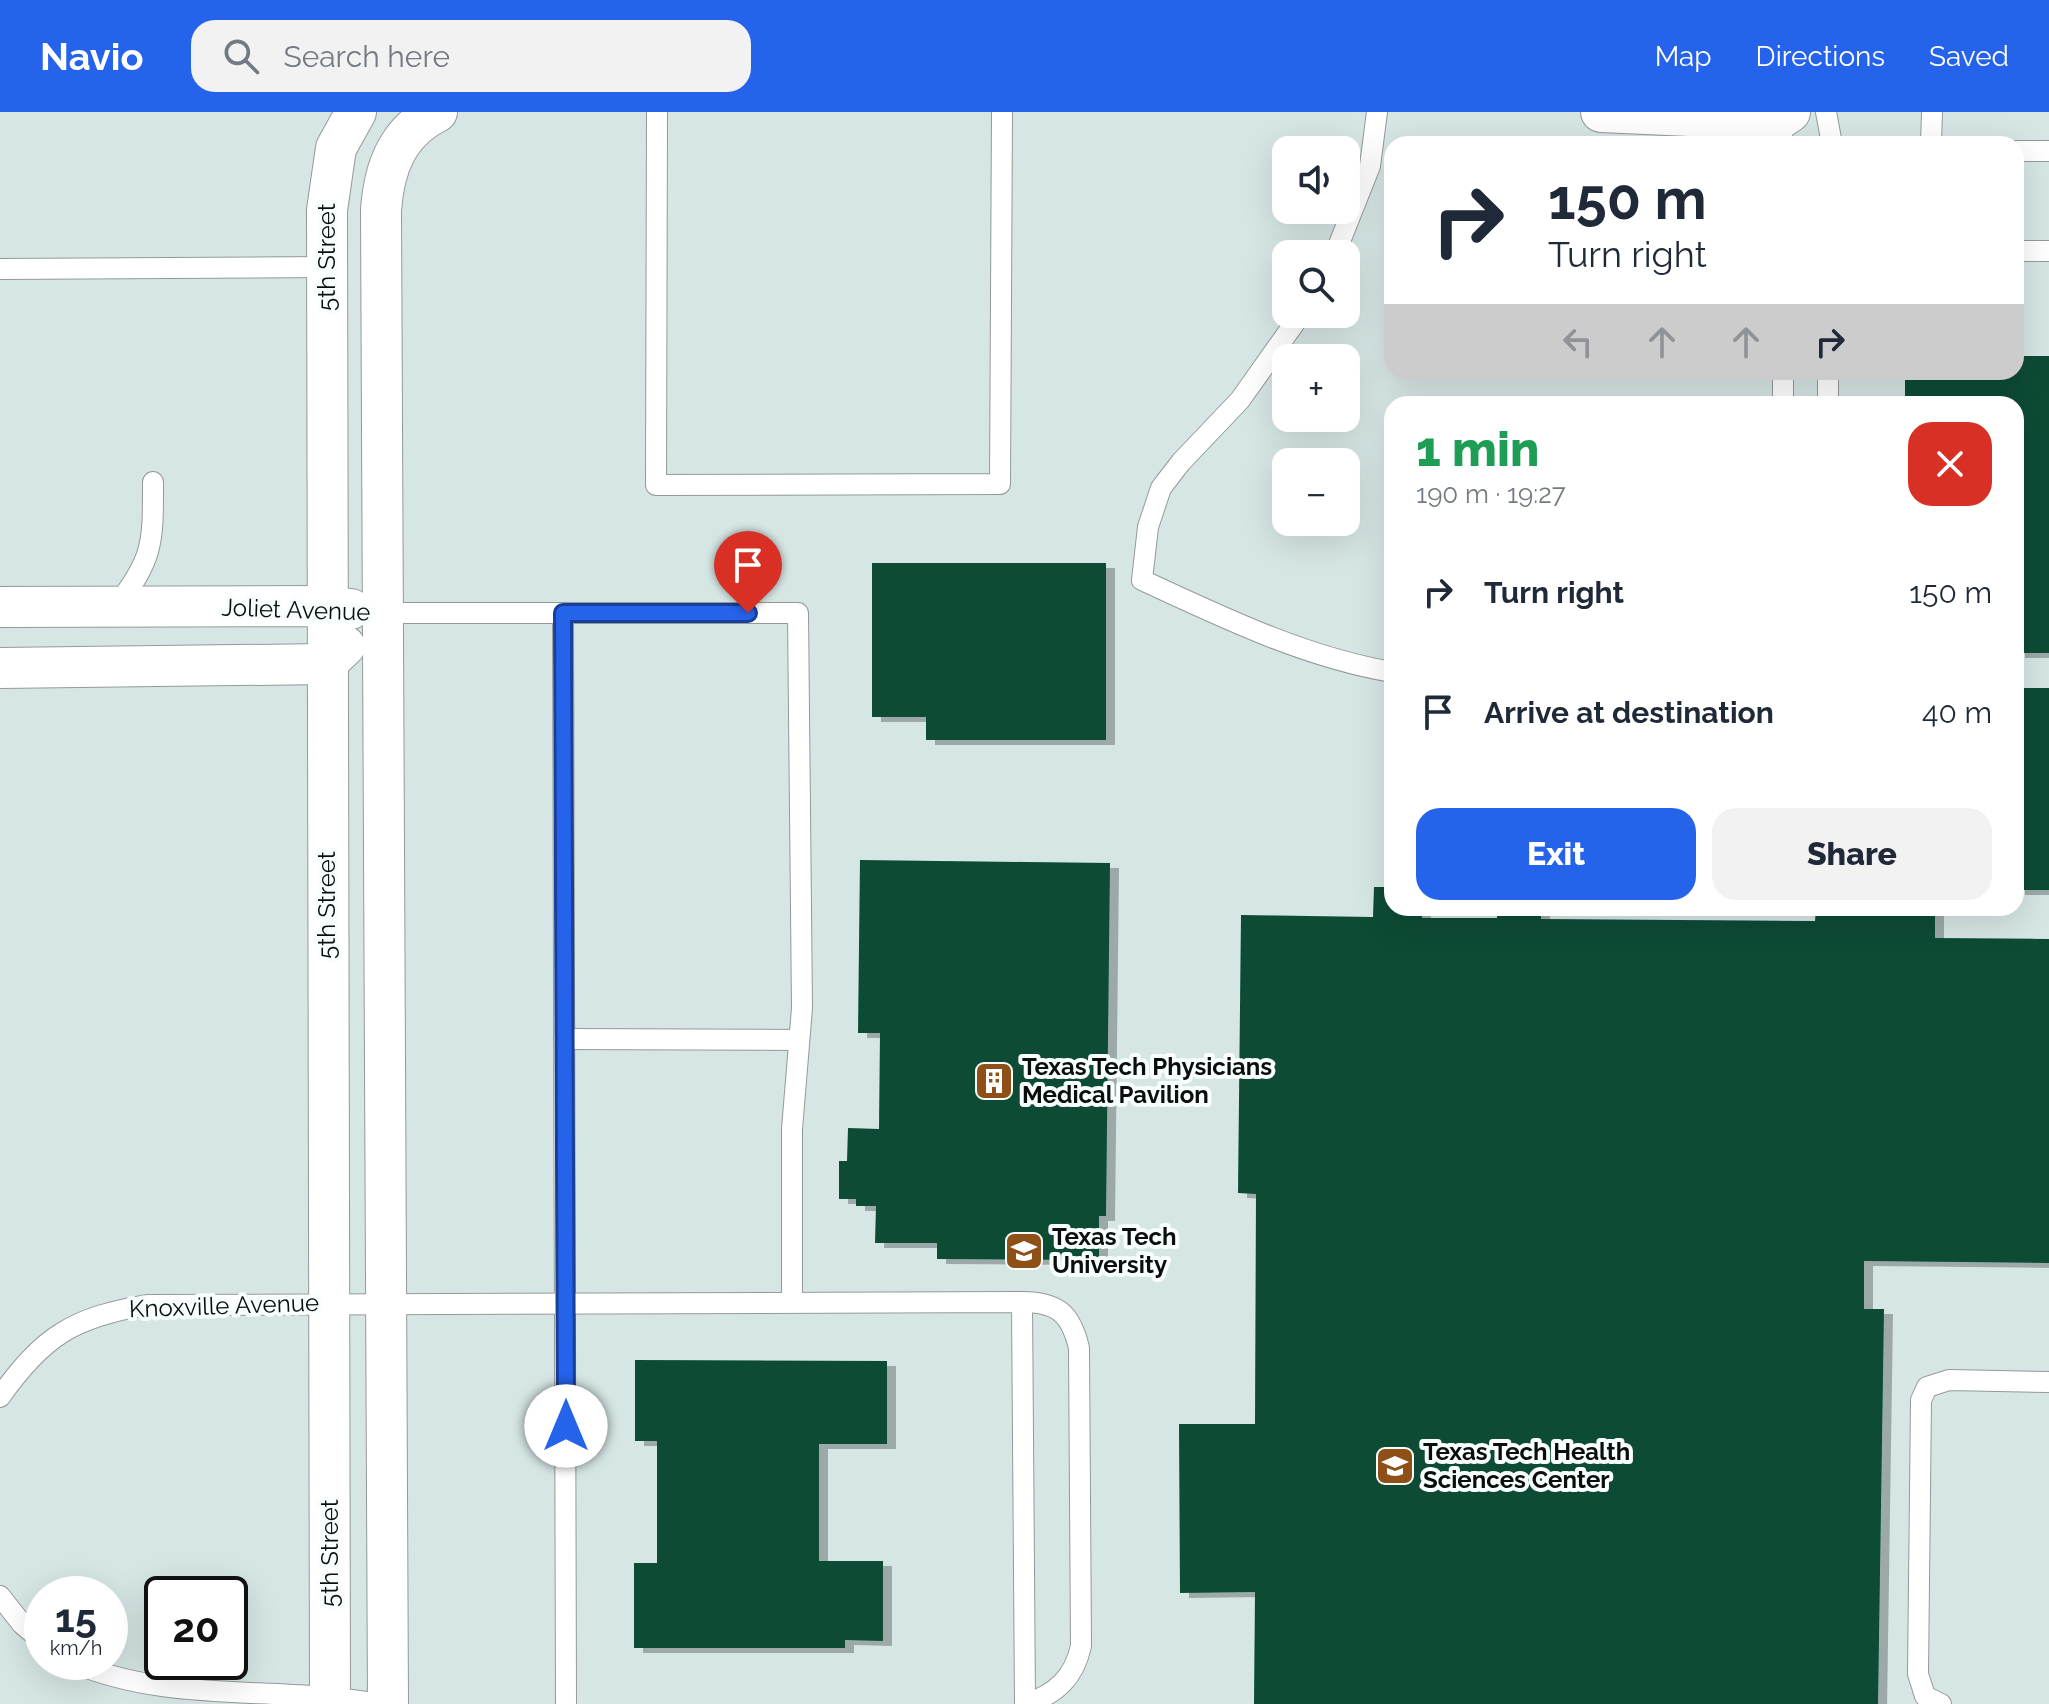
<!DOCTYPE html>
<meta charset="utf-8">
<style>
:root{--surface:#fff;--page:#f2f2f3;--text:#1f2937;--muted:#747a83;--accent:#2563eb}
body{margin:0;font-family:Raleway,sans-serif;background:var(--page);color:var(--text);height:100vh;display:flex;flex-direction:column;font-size:30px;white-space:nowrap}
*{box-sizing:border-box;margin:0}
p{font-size:26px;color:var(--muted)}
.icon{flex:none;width:44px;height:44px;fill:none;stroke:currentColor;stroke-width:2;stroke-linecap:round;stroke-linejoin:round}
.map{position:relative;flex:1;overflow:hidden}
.side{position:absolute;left:1384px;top:284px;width:640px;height:520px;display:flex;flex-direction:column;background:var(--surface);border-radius:24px;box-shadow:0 8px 32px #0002}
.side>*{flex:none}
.banner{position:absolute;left:1384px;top:24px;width:640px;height:244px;border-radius:24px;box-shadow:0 8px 32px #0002;background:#fff;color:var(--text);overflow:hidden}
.fabs{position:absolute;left:1272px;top:24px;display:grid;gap:16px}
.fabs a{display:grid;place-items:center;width:88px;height:88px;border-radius:16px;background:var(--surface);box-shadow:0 8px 32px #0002;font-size:40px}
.speed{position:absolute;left:24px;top:1464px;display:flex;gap:16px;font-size:40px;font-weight:700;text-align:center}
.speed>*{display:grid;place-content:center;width:104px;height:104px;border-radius:50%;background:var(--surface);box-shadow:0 8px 32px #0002;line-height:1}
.speed small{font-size:20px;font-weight:400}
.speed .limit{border:4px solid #111;border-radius:12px;background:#fff;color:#111}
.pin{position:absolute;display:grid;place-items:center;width:68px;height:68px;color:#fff;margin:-82px -34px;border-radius:50% 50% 50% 0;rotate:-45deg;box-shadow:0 0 8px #0007}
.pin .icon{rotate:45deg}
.me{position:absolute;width:88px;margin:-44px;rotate:0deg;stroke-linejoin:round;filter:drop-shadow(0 0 6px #0008)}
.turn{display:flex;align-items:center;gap:28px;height:168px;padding:0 32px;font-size:36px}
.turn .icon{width:104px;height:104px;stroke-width:2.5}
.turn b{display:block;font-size:56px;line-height:68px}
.lanes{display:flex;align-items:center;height:76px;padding:0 32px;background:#0003;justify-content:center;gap:40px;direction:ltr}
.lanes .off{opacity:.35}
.round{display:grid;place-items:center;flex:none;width:84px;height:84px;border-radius:24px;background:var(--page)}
.summary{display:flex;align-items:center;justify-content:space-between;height:136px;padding:0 32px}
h1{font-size:48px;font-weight:800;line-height:60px;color:#1e9e55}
.primary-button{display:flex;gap:16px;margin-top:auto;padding:16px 32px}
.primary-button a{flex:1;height:92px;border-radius:24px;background:var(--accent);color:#fff;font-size:32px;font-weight:800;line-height:92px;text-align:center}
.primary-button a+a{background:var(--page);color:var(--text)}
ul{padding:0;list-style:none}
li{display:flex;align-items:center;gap:24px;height:120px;padding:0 32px}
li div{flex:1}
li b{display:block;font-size:30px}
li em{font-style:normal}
header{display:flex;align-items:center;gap:48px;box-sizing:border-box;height:112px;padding:0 40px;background:var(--accent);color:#fff}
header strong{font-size:38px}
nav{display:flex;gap:44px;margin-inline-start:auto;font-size:28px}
.search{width:560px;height:72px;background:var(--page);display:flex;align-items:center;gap:20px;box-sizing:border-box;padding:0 28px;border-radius:24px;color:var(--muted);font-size:30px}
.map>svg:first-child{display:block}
.built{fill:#d6e6e5;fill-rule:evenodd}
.building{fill:#084c35;filter:url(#shadow)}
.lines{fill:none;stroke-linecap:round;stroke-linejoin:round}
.service-casing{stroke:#949a99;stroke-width:22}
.minor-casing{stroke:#949a99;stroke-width:42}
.service{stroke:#fff;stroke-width:20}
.minor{stroke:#fff;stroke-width:40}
.route-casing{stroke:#184099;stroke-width:20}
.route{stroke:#2563eb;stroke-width:14}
.labels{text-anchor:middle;stroke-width:8;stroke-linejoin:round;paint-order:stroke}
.street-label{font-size:24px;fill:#0b0e0d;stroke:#f7fefd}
.poi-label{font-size:24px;font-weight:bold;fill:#0b0e0d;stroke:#f7fefd;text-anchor:start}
</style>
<header>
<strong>Navio</strong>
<div class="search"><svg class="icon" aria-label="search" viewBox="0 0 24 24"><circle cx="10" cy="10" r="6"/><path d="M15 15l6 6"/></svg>Search here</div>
<nav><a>Map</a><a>Directions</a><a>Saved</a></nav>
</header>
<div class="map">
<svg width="2049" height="1592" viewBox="0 0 2049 1592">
<defs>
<filter id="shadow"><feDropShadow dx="9" dy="5" stdDeviation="0" flood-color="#0004"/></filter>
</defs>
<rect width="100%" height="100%" fill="#eaf1f0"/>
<path class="built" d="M 0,0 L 2049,0 L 2049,1592 L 0,1592 ZM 1392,32 L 2016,32 L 2016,260 L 1392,260 ZM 1286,38 L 1346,38 L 1346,98 L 1286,98 ZM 1286,142 L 1346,142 L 1346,202 L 1286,202 ZM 1286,246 L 1346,246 L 1346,306 L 1286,306 ZM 1392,292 L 2016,292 L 2016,796 L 1392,796 ZM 1286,350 L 1346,350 L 1346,410 L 1286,410 ZM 42,1482 L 110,1482 L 110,1550 L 42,1550 ZM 162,1482 L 230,1482 L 230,1550 L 162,1550 Z"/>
<g class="building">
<path d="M 2016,244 L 2049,244 L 2049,541 L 2016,541 L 2016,292 L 1905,292 L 1905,260 L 2016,260 Z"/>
<path d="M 872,451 L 1106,451 L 1106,628 L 926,628 L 926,605 L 872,605 Z"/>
<rect x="2016" y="576" width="33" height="202"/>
<path d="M 860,748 L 1110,751 L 1106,1104 L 1099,1104 L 1099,1148 L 937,1147 L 937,1131 L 875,1131 L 876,1094 L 856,1094 L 856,1087 L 839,1087 L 839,1049 L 847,1049 L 848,1016 L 879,1017 L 880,921 L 858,921 Z"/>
<path d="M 1374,775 L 1392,775 L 1392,796 L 1422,796 L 1422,806 L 1497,806 L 1497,796 L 1541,796 L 1541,807 L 1815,809 L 1816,796 L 1935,796 L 1935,826 L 2049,827 L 2049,1151 L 1864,1149 L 1864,1197 L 1884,1197 L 1878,1592 L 1254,1592 L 1255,1480 L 1180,1481 L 1179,1312 L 1255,1312 L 1256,1082 L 1238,1081 L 1241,803 L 1373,805 Z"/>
<path d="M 635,1248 L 887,1249 L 887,1332 L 819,1332 L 819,1449 L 883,1449 L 883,1529 L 845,1528 L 845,1536 L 634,1536 L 634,1451 L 657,1451 L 657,1329 L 635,1329 Z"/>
</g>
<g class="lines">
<defs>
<g id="service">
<path d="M 657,0 L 656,373 L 1000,372 L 1002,0"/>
<path d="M 1826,0 L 1832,32"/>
<path d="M 1778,8 L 1784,32"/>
<path d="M 1931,32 L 1932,0"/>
<path d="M 2016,39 L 2049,39"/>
<path d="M 2016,139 L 2049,139"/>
<path d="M 1335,142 L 1370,54 L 1377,0"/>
<path d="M 0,157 L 327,155"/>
<path d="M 1301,202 L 1240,288 L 1181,350 L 1161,376 L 1148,415 L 1142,468 C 1222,505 1304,545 1392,560"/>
<path d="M 1783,292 L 1783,260"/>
<path d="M 1828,292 L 1828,260"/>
<path d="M 115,495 C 154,447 153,430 153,370"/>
<path d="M 383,501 L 798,501 L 802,896 L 792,1017 L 792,1190"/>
<path d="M 563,501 L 566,1592"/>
<path d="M 564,927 L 799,928"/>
<path d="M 1022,1190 C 1058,1190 1071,1202 1079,1236 L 1081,1534 C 1074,1566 1056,1582 1026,1592"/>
<path d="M 0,1285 C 43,1224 74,1205 147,1193 L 1022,1190 L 1025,1592"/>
<path d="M 0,1484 L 22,1512 L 42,1529"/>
<path d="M 72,1550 C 170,1592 273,1573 378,1592"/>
<path d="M 1941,1592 L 1925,1584 L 1918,1562 L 1921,1288 L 1927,1275 L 1949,1268 L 2049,1270"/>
</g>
<g id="minor">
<path d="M 1601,0 L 1778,8 L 1790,0"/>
<path d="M 0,495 L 327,494 L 351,497"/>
<path d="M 0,556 L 326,552 L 345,534"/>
<path d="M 330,1592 L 327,98 L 336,36 L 356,0"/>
<path d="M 388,1592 L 381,98 C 384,56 397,20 437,0"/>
</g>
</defs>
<use href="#service" class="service-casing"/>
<use href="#minor" class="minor-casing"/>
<use href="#service" class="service"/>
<use href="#minor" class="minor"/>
</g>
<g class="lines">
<defs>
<path id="route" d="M 566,1314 L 563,501 L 748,501"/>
</defs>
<use href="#route" class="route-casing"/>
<use href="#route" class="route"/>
</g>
<defs>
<symbol id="building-square" viewBox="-11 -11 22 22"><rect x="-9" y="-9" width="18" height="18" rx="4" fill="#8f5017" stroke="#f7fefd"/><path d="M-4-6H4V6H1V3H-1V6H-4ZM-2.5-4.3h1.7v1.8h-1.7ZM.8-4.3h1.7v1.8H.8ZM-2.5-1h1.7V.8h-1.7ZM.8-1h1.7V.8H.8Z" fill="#fff"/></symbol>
<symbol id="university-square" viewBox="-11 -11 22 22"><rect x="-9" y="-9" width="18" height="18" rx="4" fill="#8f5017" stroke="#f7fefd"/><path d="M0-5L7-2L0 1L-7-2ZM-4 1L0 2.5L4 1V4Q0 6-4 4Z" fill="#fff"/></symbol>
<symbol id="school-square" viewBox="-11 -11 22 22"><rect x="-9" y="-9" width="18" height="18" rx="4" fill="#8f5017" stroke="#f7fefd"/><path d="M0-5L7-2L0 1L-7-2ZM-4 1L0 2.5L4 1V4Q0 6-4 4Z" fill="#fff"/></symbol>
</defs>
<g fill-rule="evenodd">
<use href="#building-square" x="972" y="947" width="44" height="44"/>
<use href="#university-square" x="1002" y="1117" width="44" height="44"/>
<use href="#school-square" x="1373" y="1332" width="44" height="44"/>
</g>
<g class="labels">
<g class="street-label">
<text transform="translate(327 145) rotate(-90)" y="8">5th Street</text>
<text transform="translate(296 498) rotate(2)" y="8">Joliet Avenue</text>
<text transform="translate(327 793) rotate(-90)" y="8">5th Street</text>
<text transform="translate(224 1194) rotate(-2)" y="8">Knoxville Avenue</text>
<text transform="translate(330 1441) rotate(-90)" y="8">5th Street</text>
</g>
<g class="poi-label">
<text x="1022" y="963">Texas Tech Physicians<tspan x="1022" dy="28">Medical Pavilion</tspan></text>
<text x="1052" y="1133">Texas Tech<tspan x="1052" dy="28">University</tspan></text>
<text x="1423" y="1348">Texas Tech Health<tspan x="1423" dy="28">Sciences Center</tspan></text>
</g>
</g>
</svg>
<div class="fabs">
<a><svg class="icon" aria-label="sound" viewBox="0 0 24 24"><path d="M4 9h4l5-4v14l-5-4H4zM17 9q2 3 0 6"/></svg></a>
<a><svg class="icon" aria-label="search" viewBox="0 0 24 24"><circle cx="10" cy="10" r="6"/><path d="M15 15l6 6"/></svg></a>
<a>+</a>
<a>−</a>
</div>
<div class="speed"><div>15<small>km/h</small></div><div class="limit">20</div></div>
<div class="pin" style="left:748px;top:501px;background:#d93025"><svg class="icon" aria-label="arrive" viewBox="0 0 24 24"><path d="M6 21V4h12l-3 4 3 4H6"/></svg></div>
<svg class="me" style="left:566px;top:1314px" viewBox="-20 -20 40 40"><circle r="19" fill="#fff"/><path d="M0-13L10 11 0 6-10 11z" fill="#2563eb"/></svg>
<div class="banner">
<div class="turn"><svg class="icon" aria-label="right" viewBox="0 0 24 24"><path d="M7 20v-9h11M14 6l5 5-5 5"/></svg><div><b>150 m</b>Turn right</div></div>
<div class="lanes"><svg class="icon off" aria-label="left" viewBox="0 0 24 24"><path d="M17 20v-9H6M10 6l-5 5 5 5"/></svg><svg class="icon off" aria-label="ahead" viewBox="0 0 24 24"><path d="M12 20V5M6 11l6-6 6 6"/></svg><svg class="icon off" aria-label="ahead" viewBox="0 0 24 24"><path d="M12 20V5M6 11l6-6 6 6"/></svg><svg class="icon" aria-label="right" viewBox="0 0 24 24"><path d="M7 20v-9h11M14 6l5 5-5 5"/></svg></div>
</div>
<section class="side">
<div class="summary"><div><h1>1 min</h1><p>190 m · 19:27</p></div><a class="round" style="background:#d93025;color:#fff"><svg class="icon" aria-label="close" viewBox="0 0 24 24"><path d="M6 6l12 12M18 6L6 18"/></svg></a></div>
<ul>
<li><svg class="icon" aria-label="right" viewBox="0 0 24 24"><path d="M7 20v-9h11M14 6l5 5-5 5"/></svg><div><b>Turn right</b></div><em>150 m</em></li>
<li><svg class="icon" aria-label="arrive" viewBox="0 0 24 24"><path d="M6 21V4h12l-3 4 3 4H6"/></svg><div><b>Arrive at destination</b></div><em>40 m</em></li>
</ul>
<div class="primary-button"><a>Exit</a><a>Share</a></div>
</section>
</div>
